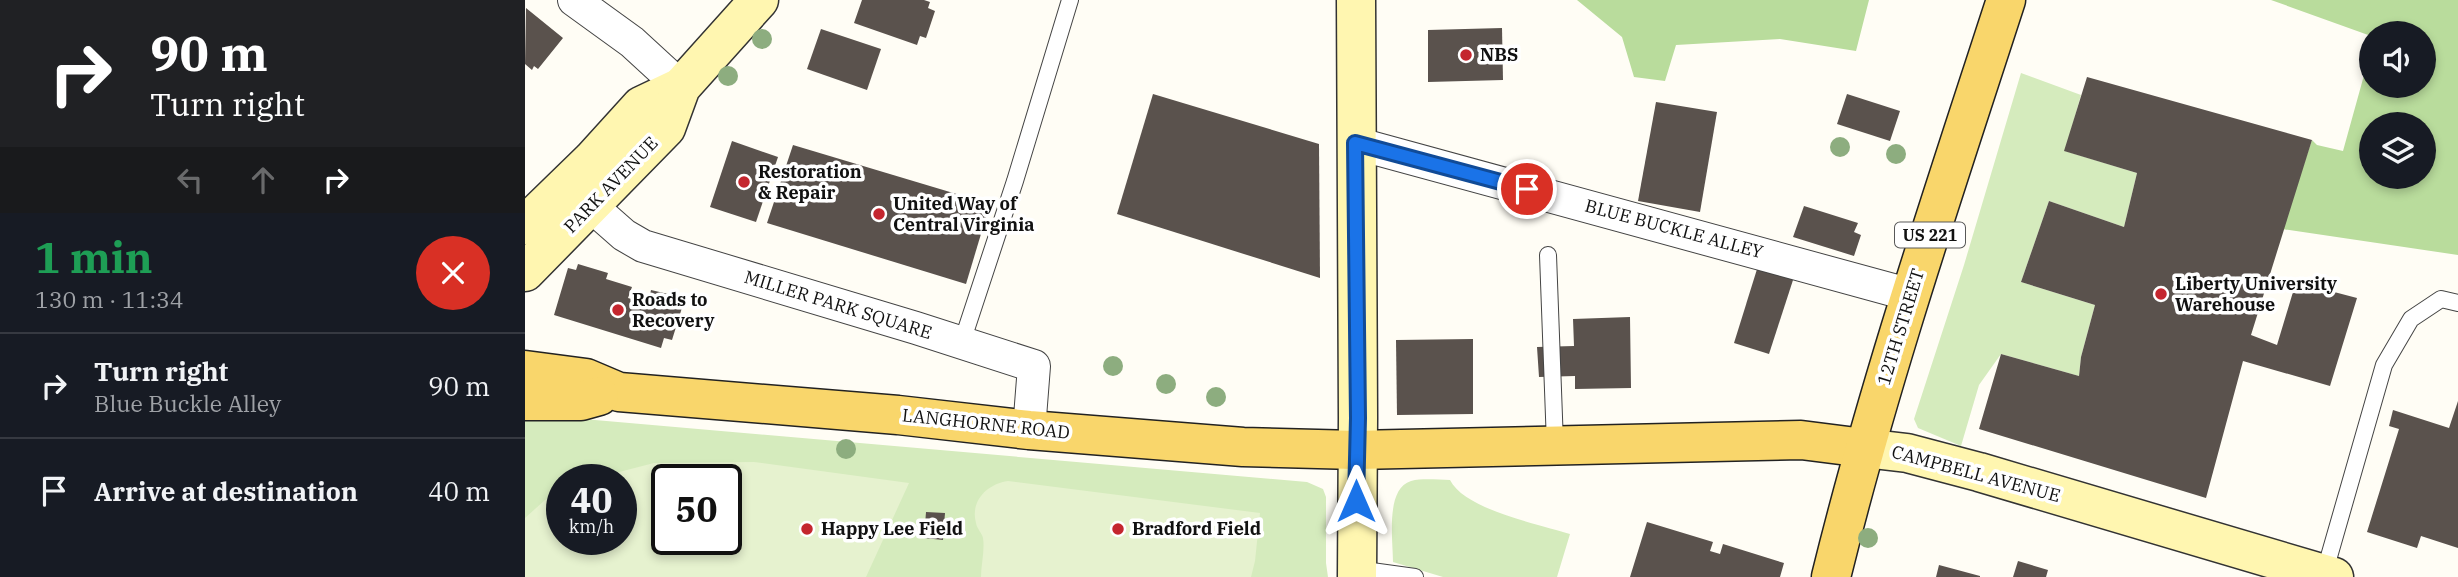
<!DOCTYPE html>
<meta charset="utf-8">
<style>
:root{--surface:#171b24;--page:#242831;--text:#f1f3f6;--muted:#9ea1a6;--line:#363941}
body{margin:0;font-family:"IBM Plex Serif",serif;background:var(--page);color:var(--text);height:100vh;display:flex;flex-direction:column;font-size:26px;white-space:nowrap}
*{box-sizing:border-box;margin:0}
p{font-size:23px;color:var(--muted)}
.icon{flex:none;width:38px;height:38px;fill:none;stroke:currentColor;stroke-width:2;stroke-linecap:round;stroke-linejoin:round}
.map{position:relative;flex:1;overflow:hidden}
.side{display:flex;flex-direction:column;background:var(--surface);width:525px}
.side>*{flex:none}
.hud{background:#202124;color:#fff;overflow:hidden}
.controls{position:absolute;left:1834px;top:21px;display:grid;gap:14px}
.controls a{display:grid;place-items:center;width:77px;height:77px;border-radius:50%;background:var(--surface);box-shadow:0 4px 10px #0003;font-size:35px}
.speed{position:absolute;left:21px;top:464px;display:flex;gap:14px;font-size:35px;font-weight:700;text-align:center}
.speed>*{display:grid;place-content:center;width:91px;height:91px;border-radius:50%;background:var(--surface);box-shadow:0 4px 10px #0003;line-height:1}
.speed small{font-size:18px;font-weight:400}
.speed .limit{border:4px solid #111;border-radius:10px;background:#fff;color:#111}
.pin{position:absolute;display:grid;place-items:center;width:60px;height:60px;color:#fff;margin:-30px;border:4px solid #fff;border-radius:50%;box-shadow:0 2px 7px #0007}
.me{position:absolute;width:77px;margin:-38px;rotate:0deg;stroke-linejoin:round;filter:drop-shadow(0 0 5px #0008)}
.turn{display:flex;align-items:center;gap:24px;height:147px;padding:0 35px;font-size:32px}
.turn .icon{width:91px;height:91px;stroke-width:2.5}
.turn b{display:block;font-size:49px;line-height:60px}
.lanes{display:flex;align-items:center;height:66px;padding:0 35px;background:#0003;justify-content:center;gap:35px;direction:ltr}
.lanes .off{opacity:.35}
.round{display:grid;place-items:center;flex:none;width:74px;height:74px;border-radius:37px;background:var(--page)}
.headline{display:flex;align-items:center;justify-content:space-between;height:119px;padding:0 35px}
h1{font-size:42px;font-weight:700;line-height:52px;color:#1e9e55}
ul{padding:0;list-style:none}
li{display:flex;align-items:center;gap:21px;height:105px;padding:0 35px;border-top:2px solid var(--line)}
li div{flex:1}
li b{display:block;font-size:26px}
li em{font-style:normal}
main{display:flex;flex:1;min-height:0}
.map>svg:first-child{display:block}
.green{fill:#d5ebbd;fill-rule:evenodd}
.forest{fill:#b9dc9c;fill-rule:evenodd}
.pitch{fill:#e6f2cf;fill-rule:evenodd}
.building{fill:#5a524d}
.lines{fill:none;stroke-linecap:round;stroke-linejoin:round}
.service-casing{stroke:#444;stroke-width:18}
.minor-casing{stroke:#444;stroke-width:34}
.secondary-casing{stroke:#333;stroke-width:41}
.primary-casing{stroke:#222;stroke-width:41}
.service{stroke:#fff;stroke-width:16}
.minor{stroke:#fff;stroke-width:32}
.secondary{stroke:#fff6b0;stroke-width:38}
.primary{stroke:#f9d66b;stroke-width:38}
.tree{fill:#8dad7f}
.route-casing{stroke:#114b97;stroke-width:18}
.route{stroke:#1a73e8;stroke-width:12}
.poi-dot{fill:#c4262e;stroke:#fff;stroke-width:2.5}
.labels{text-anchor:middle;stroke-width:7;stroke-linejoin:round;paint-order:stroke}
.shield{fill:#fff;stroke:#585858;stroke-width:2}
.shield-label{font-size:16px;font-weight:bold;fill:#111}
.poi-label{font-size:18px;font-weight:bold;fill:#111;stroke:#fff;text-anchor:start}
.street-label{font-size:18px;fill:#111;stroke:#fff}
</style>
<main>
<section class="side">
<div class="hud">
<div class="turn"><svg class="icon" aria-label="right" viewBox="0 0 24 24"><path d="M7 20v-9h11M14 6l5 5-5 5"/></svg><div><b>90 m</b>Turn right</div></div>
<div class="lanes"><svg class="icon off" aria-label="left" viewBox="0 0 24 24"><path d="M17 20v-9H6M10 6l-5 5 5 5"/></svg><svg class="icon off" aria-label="ahead" viewBox="0 0 24 24"><path d="M12 20V5M6 11l6-6 6 6"/></svg><svg class="icon" aria-label="right" viewBox="0 0 24 24"><path d="M7 20v-9h11M14 6l5 5-5 5"/></svg></div>
</div>
<div class="headline"><div><h1>1 min</h1><p>130 m · 11:34</p></div><a class="round" style="background:#d93025;color:#fff"><svg class="icon" aria-label="close" viewBox="0 0 24 24"><path d="M6 6l12 12M18 6L6 18"/></svg></a></div>
<ul>
<li><svg class="icon" aria-label="right" viewBox="0 0 24 24"><path d="M7 20v-9h11M14 6l5 5-5 5"/></svg><div><b>Turn right</b><p>Blue Buckle Alley</p></div><em>90 m</em></li>
<li><svg class="icon" aria-label="arrive" viewBox="0 0 24 24"><path d="M6 21V4h12l-3 4 3 4H6"/></svg><div><b>Arrive at destination</b></div><em>40 m</em></li>
</ul>
</section>
<div class="map">
<svg width="1933" height="577" viewBox="0 0 1933 577">
<rect width="100%" height="100%" fill="#fffdf5"/>
<g class="green">
<path d="M 1496,73 L 1556,95 L 1540,151 L 1612,173 L 1599,227 L 1524,201 L 1496,282 L 1570,305 L 1556,357 L 1554,376 L 1476,354 L 1454,385 L 1436,446 L 1393,428 L 1389,419 L 1439,265 Z"/>
<path d="M 47,418 L 782,482 L 798,489 L 801,497 L 801,563 L 803,577 L 0,577 L 0,421 L 34,421 ZM 37,480 L 96,480 L 96,539 L 37,539 ZM 142,480 L 201,480 L 201,539 L 142,539 Z"/>
<path d="M 925,480 C 940,510 1014,524 1045,534 L 1032,577 L 918,577 L 868,562 C 868,540 860,489 886,481 C 898,478 913,480 925,480 Z"/>
</g>
<g class="forest">
<path d="M 1052,0 L 1344,0 L 1331,51 L 1255,39 L 1151,45 L 1140,81 L 1109,77 L 1097,37 Z"/>
<path d="M 1746,0 L 1933,0 L 1933,255 L 1757,229 L 1787,140 L 1792,145 L 1818,151 L 1846,50 L 1846,86 L 1899,86 L 1899,33 L 1846,33 L 1846,36 ZM 1846,124 L 1899,124 L 1899,177 L 1846,177 Z"/>
</g>
<g class="pitch">
<path d="M 229,462 L 384,483 L 341,577 L 0,577 L 0,518 L 20,500 L 37,493 L 37,539 L 96,539 L 96,480 L 67,479 L 129,463 ZM 142,480 L 201,480 L 201,539 L 142,539 Z"/>
<path d="M 483,481 L 735,513 L 730,561 L 726,577 L 456,577 C 456,565 460,550 458,538 C 457,533 452,529 451,523 C 445,501 462,484 483,481 Z"/>
</g>
<g class="building">
<path d="M 337,0 L 399,0 L 405,2 L 403,8 L 410,11 L 401,38 L 395,36 L 392,45 L 329,23 Z"/>
<path d="M 1,8 L 38,38 L 13,69 L 9,66 L 7,70 L 0,64 Z"/>
<path d="M 977,28 L 978,80 L 903,82 L 903,30 Z"/>
<path d="M 296,29 L 356,49 L 342,90 L 282,69 Z"/>
<path d="M 1562,77 L 1787,140 L 1726,335 L 1752,345 L 1771,282 L 1832,298 L 1805,386 L 1718,361 L 1681,498 L 1454,429 L 1476,354 L 1554,376 L 1556,357 L 1570,305 L 1496,282 L 1524,201 L 1599,227 L 1612,173 L 1539,151 Z"/>
<path d="M 628,94 L 794,144 L 795,278 L 592,214 Z"/>
<path d="M 1322,94 L 1375,111 L 1365,141 L 1312,124 Z"/>
<path d="M 1131,102 L 1192,112 L 1175,212 L 1113,201 Z"/>
<path d="M 207,141 L 253,157 L 231,222 L 185,207 Z"/>
<path d="M 268,145 L 465,204 L 441,284 L 242,223 Z"/>
<path d="M 1279,206 L 1333,223 L 1329,232 L 1336,235 L 1329,256 L 1268,237 Z"/>
<path d="M 53,264 L 83,273 L 81,279 L 107,287 L 103,298 L 123,304 L 126,290 L 160,298 L 147,340 L 139,338 L 136,348 L 29,315 L 43,268 L 51,270 Z"/>
<path d="M 1233,266 L 1269,277 L 1244,354 L 1209,343 Z"/>
<path d="M 1105,317 L 1106,388 L 1050,389 L 1050,376 L 1014,377 L 1012,347 L 1049,346 L 1048,319 Z"/>
<path d="M 948,339 L 948,414 L 872,415 L 871,340 Z"/>
<path d="M 1933,401 L 1933,548 L 1896,536 L 1892,548 L 1842,532 L 1874,429 L 1864,426 L 1868,410 L 1924,428 Z"/>
<path d="M 401,512 L 420,513 L 418,540 L 399,538 Z"/>
<path d="M 1122,522 L 1188,542 L 1185,551 L 1195,554 L 1198,544 L 1259,563 L 1255,577 L 1105,577 Z"/>
<path d="M 1493,561 L 1523,570 L 1521,577 L 1488,577 Z"/>
<path d="M 1414,565 L 1455,576 L 1455,577 L 1411,577 Z"/>
</g>
<g class="lines">
<defs>
<g id="service">
<path d="M 1023,255 L 1030,444"/>
<path d="M 437,342 L 490,181 L 545,0"/>
<path d="M 832,569 L 890,577"/>
<path d="M 1799,574 L 1859,365 L 1886,319 L 1916,299 L 1933,303"/>
</g>
<g id="minor">
<path d="M 49,0 L 107,42 L 156,87"/>
<path d="M 830,143 L 1386,295"/>
<path d="M 66,206 L 99,235 L 118,246 L 391,328 L 509,366 L 504,430"/>
</g>
<g id="secondary">
<path d="M 831,0 L 833,418 L 832,577"/>
<path d="M 0,225 L 67,160 L 116,106 L 156,87"/>
<path d="M 0,272 L 141,128 L 156,87 L 234,0"/>
<path d="M 1339,448 L 1382,453 L 1454,472 L 1809,577"/>
</g>
<g id="primary">
<path d="M 0,370 L 61,378 L 94,392 L 373,415 L 504,430 L 718,447 L 831,450 L 1276,440 L 1339,448"/>
<path d="M 0,401 L 56,401 L 74,396"/>
<path d="M 1306,577 C 1354,382 1419,191 1481,0"/>
</g>
</defs>
<use href="#service" class="service-casing"/>
<use href="#minor" class="minor-casing"/>
<use href="#secondary" class="secondary-casing"/>
<use href="#primary" class="primary-casing"/>
<use href="#service" class="service"/>
<use href="#minor" class="minor"/>
<use href="#secondary" class="secondary"/>
<use href="#primary" class="primary"/>
</g>
<g class="tree">
<circle cx="237" cy="39" r="10"/>
<circle cx="203" cy="76" r="10"/>
<circle cx="1315" cy="147" r="10"/>
<circle cx="1371" cy="154" r="10"/>
<circle cx="588" cy="366" r="10"/>
<circle cx="641" cy="384" r="10"/>
<circle cx="691" cy="397" r="10"/>
<circle cx="321" cy="449" r="10"/>
<circle cx="1343" cy="538" r="10"/>
</g>
<g class="lines">
<defs>
<path id="route" d="M 831,501 L 833,418 L 830,143 L 1002,189"/>
</defs>
<use href="#route" class="route-casing"/>
<use href="#route" class="route"/>
</g>
<g class="poi-dot">
<circle cx="941" cy="55" r="7"/>
<circle cx="219" cy="182" r="7"/>
<circle cx="354" cy="214" r="7"/>
<circle cx="1636" cy="294" r="7"/>
<circle cx="93" cy="310" r="7"/>
<circle cx="282" cy="529" r="7"/>
<circle cx="593" cy="529" r="7"/>
</g>
<g class="labels">
<rect class="shield" x="1370" y="222.5" width="70" height="25" rx="5"/>
<g class="shield-label">
<text x="1405" y="241">US 221</text>
</g>
<g class="poi-label">
<text x="955" y="61">NBS</text>
<text x="233" y="178">Restoration<tspan x="233" dy="21">&amp; Repair</tspan></text>
<text x="368" y="210">United Way of<tspan x="368" dy="21">Central Virginia</tspan></text>
<text x="1650" y="290">Liberty University<tspan x="1650" dy="21">Warehouse</tspan></text>
<text x="107" y="306">Roads to<tspan x="107" dy="21">Recovery</tspan></text>
<text x="296" y="535">Happy Lee Field</text>
<text x="607" y="535">Bradford Field</text>
</g>
<g class="street-label">
<text transform="translate(86 185) rotate(-46)" y="6">PARK AVENUE</text>
<text transform="translate(1149 229) rotate(15)" y="6">BLUE BUCKLE ALLEY</text>
<text transform="translate(313 305) rotate(17)" y="6">MILLER PARK SQUARE</text>
<text transform="translate(1376 327) rotate(-73)" y="6">12TH STREET</text>
<text transform="translate(461 424) rotate(6)" y="6">LANGHORNE ROAD</text>
<text transform="translate(1451 474) rotate(15)" y="6">CAMPBELL AVENUE</text>
</g>
</g>
</svg>
<div class="controls">
<a><svg class="icon" aria-label="sound" viewBox="0 0 24 24"><path d="M4 9h4l5-4v14l-5-4H4zM17 9q2 3 0 6"/></svg></a>
<a><svg class="icon" aria-label="layers" viewBox="0 0 24 24"><path d="M12 4l9 5-9 5-9-5zM3 14l9 5 9-5"/></svg></a>
</div>
<div class="speed"><div>40<small>km/h</small></div><div class="limit">50</div></div>
<div class="pin" style="left:1002px;top:189px;background:#d93025"><svg class="icon" aria-label="arrive" viewBox="0 0 24 24"><path d="M6 21V4h12l-3 4 3 4H6"/></svg></div>
<svg class="me" style="left:831px;top:501px" viewBox="-20 -20 40 40"><path d="M0-17L14 15 0 8-14 15z" fill="#1a73e8" stroke="#fff" stroke-width="4"/></svg>
</div>
</main>
